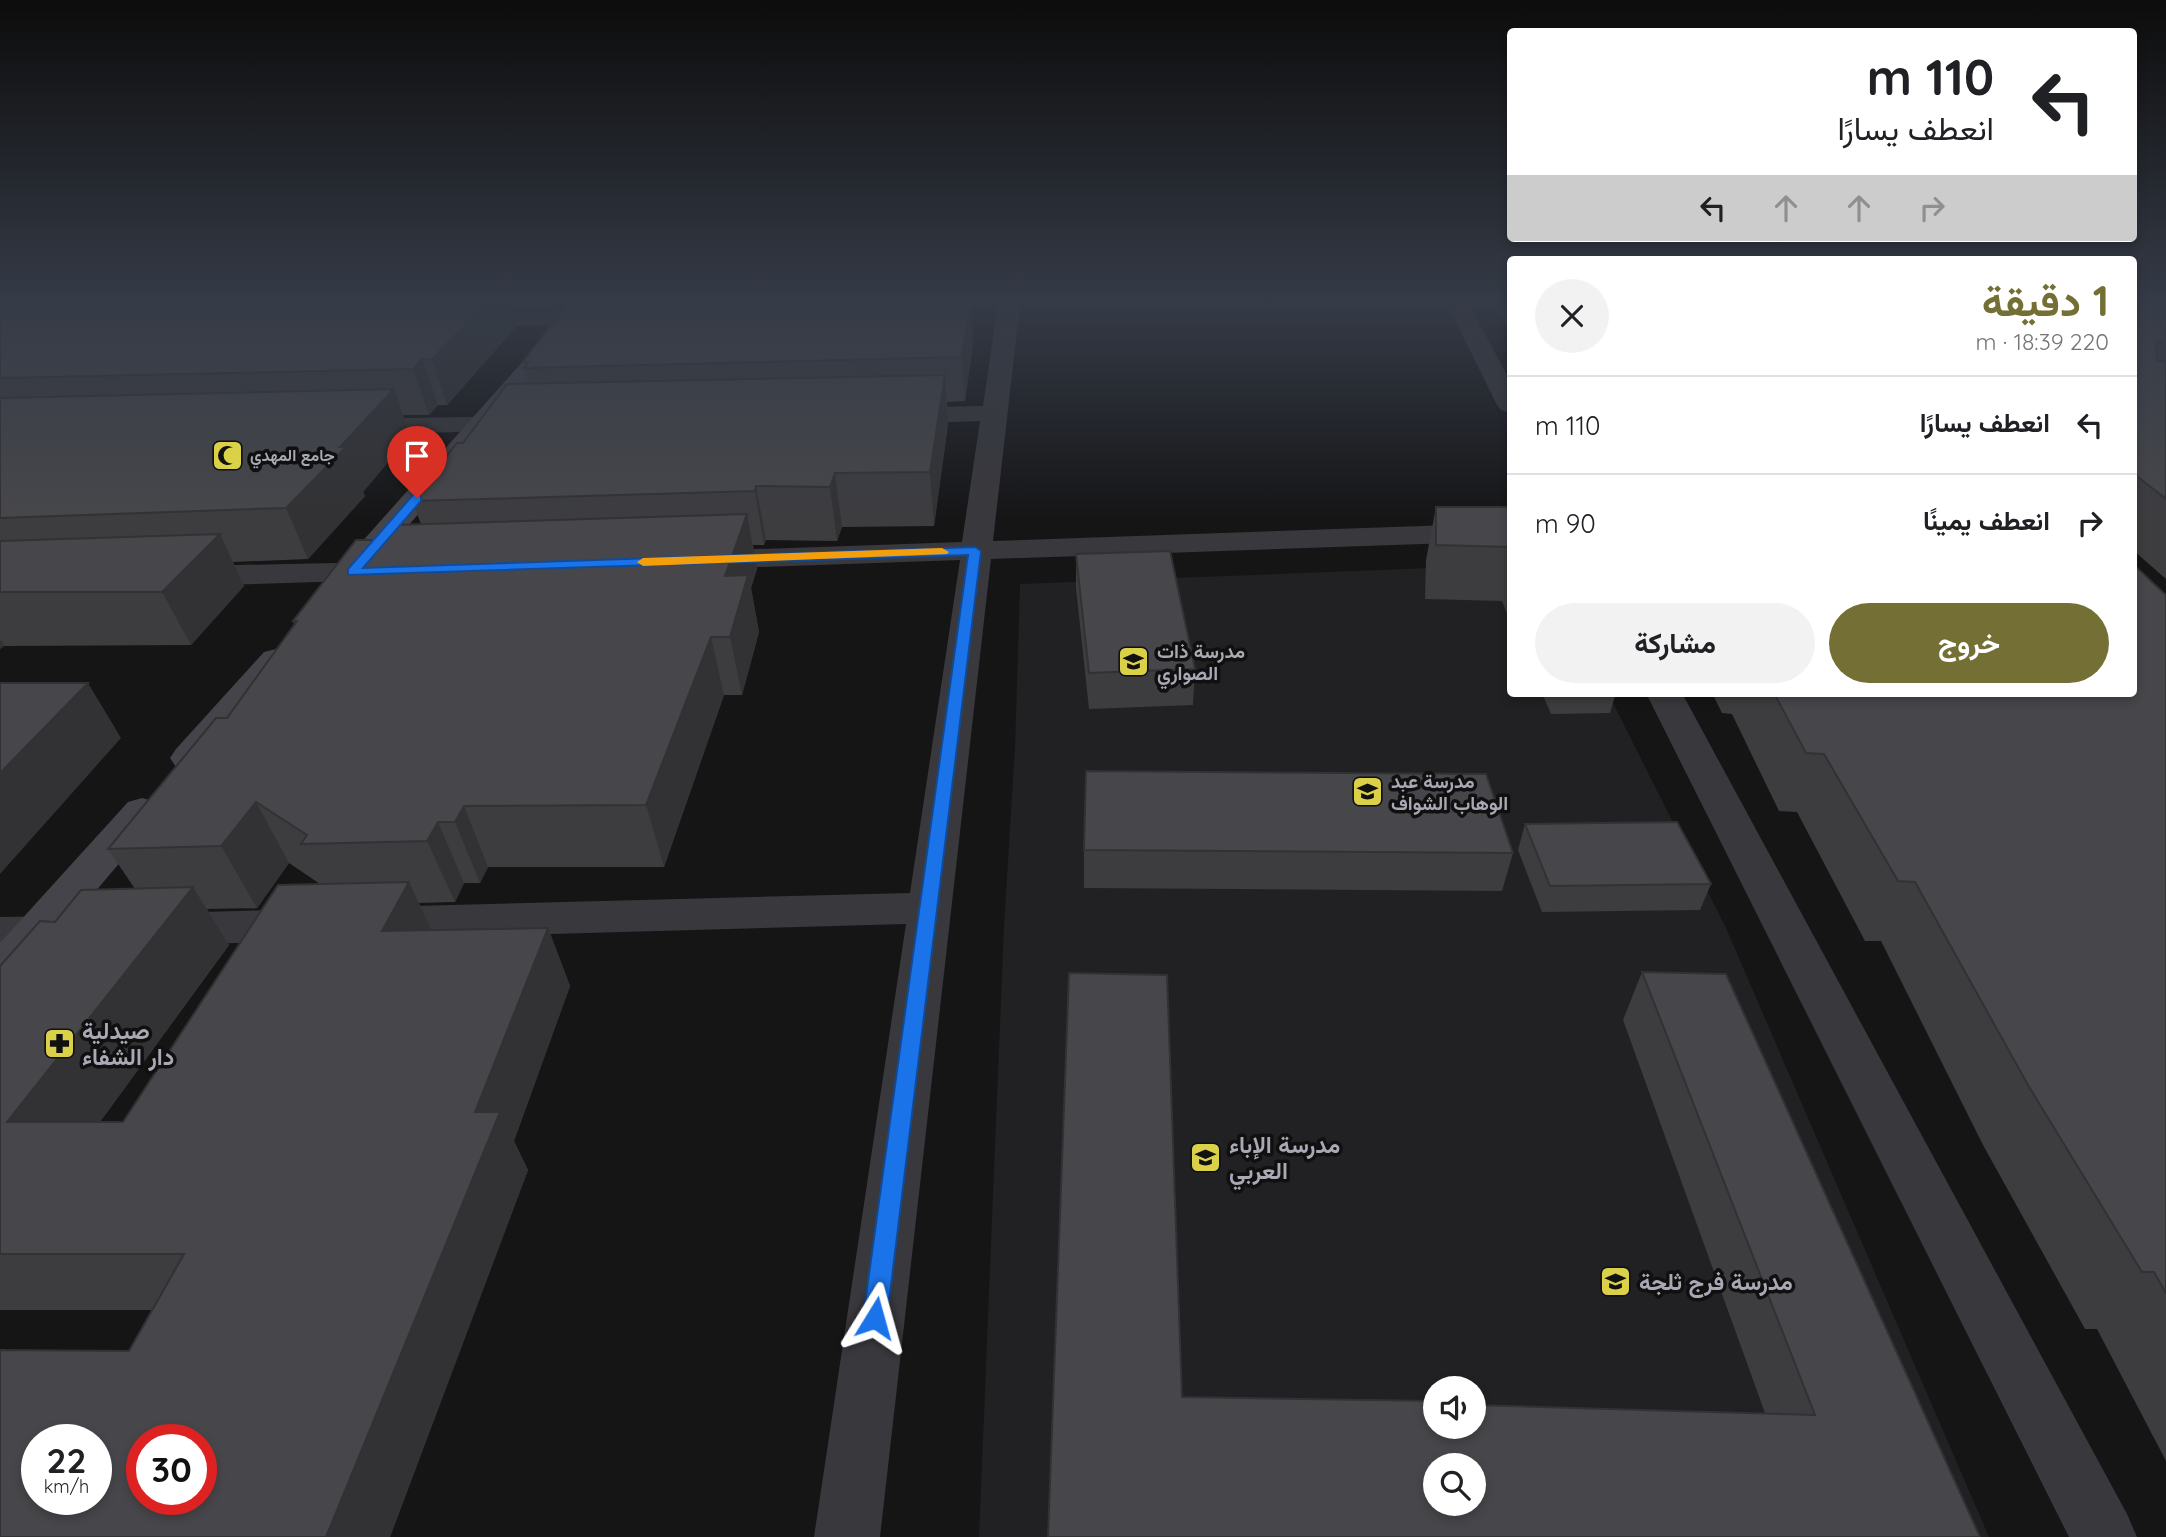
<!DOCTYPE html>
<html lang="ar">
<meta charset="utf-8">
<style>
:root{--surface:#fff;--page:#f2f2f2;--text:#202124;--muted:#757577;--line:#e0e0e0;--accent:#747035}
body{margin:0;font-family:Quicksand,Vazirmatn,sans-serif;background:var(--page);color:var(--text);direction:rtl;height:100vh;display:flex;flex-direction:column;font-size:26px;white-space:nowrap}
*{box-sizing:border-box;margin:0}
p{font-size:23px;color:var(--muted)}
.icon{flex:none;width:38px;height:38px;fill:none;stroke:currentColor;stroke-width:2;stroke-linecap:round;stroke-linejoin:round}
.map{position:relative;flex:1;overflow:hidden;direction:ltr}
.drawer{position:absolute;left:1507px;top:256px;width:630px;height:441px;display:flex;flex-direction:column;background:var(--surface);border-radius:7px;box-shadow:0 4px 10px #0003;direction:rtl}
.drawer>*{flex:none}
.guide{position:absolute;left:1507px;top:28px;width:630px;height:214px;border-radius:7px;box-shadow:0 4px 10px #0003;direction:rtl;background:#fff;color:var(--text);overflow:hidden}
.fabs{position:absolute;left:1423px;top:1376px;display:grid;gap:14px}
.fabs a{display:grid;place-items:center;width:63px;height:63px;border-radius:50%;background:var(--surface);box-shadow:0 4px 10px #0003;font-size:35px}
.speed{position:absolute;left:21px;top:1424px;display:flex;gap:14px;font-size:35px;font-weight:700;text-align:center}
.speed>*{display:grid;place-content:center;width:91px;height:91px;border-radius:50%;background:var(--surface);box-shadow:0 4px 10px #0003;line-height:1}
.speed small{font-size:18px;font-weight:400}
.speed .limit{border:10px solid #d22;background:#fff;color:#111}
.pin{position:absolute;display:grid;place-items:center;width:60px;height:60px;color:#fff;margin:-72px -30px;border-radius:50% 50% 50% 0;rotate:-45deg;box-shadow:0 0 7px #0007}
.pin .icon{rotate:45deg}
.me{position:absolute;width:77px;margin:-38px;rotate:8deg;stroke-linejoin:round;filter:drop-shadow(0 0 5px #0008)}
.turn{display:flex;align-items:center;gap:24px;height:147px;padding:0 28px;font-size:32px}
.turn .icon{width:91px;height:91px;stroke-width:2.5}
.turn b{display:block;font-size:49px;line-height:60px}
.lanes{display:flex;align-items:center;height:66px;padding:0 28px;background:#0003;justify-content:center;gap:35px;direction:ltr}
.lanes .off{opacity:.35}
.round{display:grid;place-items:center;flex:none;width:74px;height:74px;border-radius:37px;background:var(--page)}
.head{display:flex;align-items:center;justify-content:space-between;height:119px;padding:0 28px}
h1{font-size:42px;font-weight:700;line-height:52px;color:var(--accent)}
.cta{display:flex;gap:14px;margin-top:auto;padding:14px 28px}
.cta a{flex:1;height:80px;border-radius:42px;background:var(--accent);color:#fff;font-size:28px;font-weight:700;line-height:80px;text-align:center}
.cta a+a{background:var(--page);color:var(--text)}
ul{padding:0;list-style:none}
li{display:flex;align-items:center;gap:21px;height:98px;padding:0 28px;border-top:2px solid var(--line)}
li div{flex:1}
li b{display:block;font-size:26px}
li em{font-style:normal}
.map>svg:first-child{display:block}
.built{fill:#212123;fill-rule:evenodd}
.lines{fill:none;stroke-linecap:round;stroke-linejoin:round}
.minor{fill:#39383c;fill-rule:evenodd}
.tertiary{fill:#39383c;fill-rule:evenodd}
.secondary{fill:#45444a;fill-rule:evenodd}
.wall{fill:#3d3d40;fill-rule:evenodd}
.shaded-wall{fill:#323234}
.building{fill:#47474b;stroke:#323234;stroke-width:2;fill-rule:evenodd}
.route{fill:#1a73e8;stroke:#114b97;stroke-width:2}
.slow{fill:#f59e0b}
.labels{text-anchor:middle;stroke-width:7;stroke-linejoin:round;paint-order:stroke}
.far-poi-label{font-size:16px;font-weight:bold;fill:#a8a9b4;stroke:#101011;text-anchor:start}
.poi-label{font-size:19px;font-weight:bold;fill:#a8a9b4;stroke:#101011;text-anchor:start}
.near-poi-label{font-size:23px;font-weight:bold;fill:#a8a9b4;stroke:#101011;text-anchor:start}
</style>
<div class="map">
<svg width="2166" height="1537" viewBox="0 0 2166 1537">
<rect width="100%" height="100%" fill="#151516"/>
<path class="built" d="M 1510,565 L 1510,693 L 1608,693 L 1726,928 L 1989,1537 L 979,1537 L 1004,926 L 1015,748 L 1020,584 ZM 1435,1388 L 1474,1388 L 1474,1426 L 1435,1426 ZM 1435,1465 L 1474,1465 L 1474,1503 L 1435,1503 Z"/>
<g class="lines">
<g class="minor">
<path d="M 998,304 L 1020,304 L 993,541 L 1510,523 L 1510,541 L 991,559 L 880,1537 L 814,1537 L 906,924 L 374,939 L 358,934 L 352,923 L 358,912 L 374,907 L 910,893 L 960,560 L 702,569 L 691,567 L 686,560 L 691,553 L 702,551 L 962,542 L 980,421 L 896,424 L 887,422 L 883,416 L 887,410 L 896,408 L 983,406 Z"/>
<path d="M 574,311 L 582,313 L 585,318 L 582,323 L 461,328 L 453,326 L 450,321 L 453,316 L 461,314 Z"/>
<path d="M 517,416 L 526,418 L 530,424 L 526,430 L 353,435 L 344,433 L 340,427 L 344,421 L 353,419 Z"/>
<path d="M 383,562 L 394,564 L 399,571 L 394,578 L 383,580 L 188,586 L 177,583 L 172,576 L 177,569 L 188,566 Z"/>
<path d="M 304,909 L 320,914 L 326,925 L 320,936 L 304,941 L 165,945 L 149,940 L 143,929 L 149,918 L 165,913 Z"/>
<path d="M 62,916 L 78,920 L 84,932 L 78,944 L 62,948 L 0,949 L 0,917 Z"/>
</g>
<g class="tertiary">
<path d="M 1447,304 L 1469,304 L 1510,381 L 1510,413 L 1501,410 L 1497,405 Z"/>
<path d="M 1646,693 L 1682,693 L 2127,1514 L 2137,1537 L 2069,1537 Z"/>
</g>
<g class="secondary">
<path d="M 574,304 L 597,304 L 357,586 L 346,589 L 335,586 L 330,579 L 335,572 Z"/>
<path d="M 276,649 L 288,652 L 293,659 L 288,666 L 202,767 L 189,770 L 176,767 L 170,758 L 176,749 L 264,652 Z"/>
<path d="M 142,798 L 156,802 L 162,811 L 156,820 L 16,985 L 0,990 L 0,943 L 128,802 Z"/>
</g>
</g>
<g class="wall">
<path d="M 0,304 L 537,304 L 532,309 L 511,310 L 516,327 L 447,405 L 438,405 L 429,415 L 403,415 L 410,436 L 363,492 L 365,496 L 308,559 L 233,562 L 244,586 L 191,645 L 4,646 L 0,649 Z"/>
<path d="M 567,304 L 972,304 L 971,308 L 973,344 L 965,401 L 947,402 L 948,424 L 934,526 L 842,527 L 837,541 L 766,540 L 764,545 L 753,545 L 757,569 L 751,588 L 759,632 L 742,695 L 724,695 L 664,867 L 488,867 L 480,883 L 464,883 L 455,902 L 419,903 L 431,930 L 548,928 L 570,986 L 514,1141 L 528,1170 L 390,1537 L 0,1537 L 129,1351 L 153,1310 L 0,1310 L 0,966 L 55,922 L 135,889 L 108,849 L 227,718 L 294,624 L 293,621 L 383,540 L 421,524 L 412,501 L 463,443 L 528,383 L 523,362 ZM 289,863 L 320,884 L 123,1122 L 100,1122 L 229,945 L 207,909 L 257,908 Z"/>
<path d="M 1494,304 L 1510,304 L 1510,332 Z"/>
<path d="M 2133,304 L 2166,304 L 2166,579 L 2133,550 Z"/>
<path d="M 1436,507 L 1510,507 L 1510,621 L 1502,601 L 1425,599 L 1426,560 Z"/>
<path d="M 1076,554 L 1195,669 L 1193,705 L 1089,709 L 1076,588 Z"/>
<path d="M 2166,595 L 2166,1461 L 2097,1329 L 2085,1329 L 1983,1145 L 1881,941 L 1865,941 L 1797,812 L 1779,811 L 1732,714 L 1722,713 L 1712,693 L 2133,693 Z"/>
<path d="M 1542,693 L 1616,693 L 1610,713 L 1551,714 Z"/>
<path d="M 1525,824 L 1711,884 L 1700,910 L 1542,912 L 1518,850 Z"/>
<path d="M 1084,850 L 1513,853 L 1502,891 L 1084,888 Z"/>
<path d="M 1642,972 L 1980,1537 L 1182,1397 L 1435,1426 L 1765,1413 L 1623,1020 Z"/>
</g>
<g class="shaded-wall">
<path d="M 485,304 L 510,304 L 516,327 L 447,405 L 432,359 Z"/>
<path d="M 959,304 L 972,304 L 971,308 L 973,344 L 965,401 Z"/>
<path d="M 422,359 L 438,405 L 429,415 L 413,369 Z"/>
<path d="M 945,375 L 948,424 L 934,526 L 930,472 Z"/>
<path d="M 394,389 L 410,436 L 363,492 L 365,496 L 308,559 L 286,508 L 340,447 Z"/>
<path d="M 835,473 L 842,527 L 837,541 L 830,487 Z"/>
<path d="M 756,486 L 766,540 L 764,545 L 755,491 Z"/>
<path d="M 747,514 L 757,569 L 751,588 L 759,632 L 742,695 L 730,637 L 725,576 Z"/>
<path d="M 220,534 L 244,586 L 191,645 L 162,592 Z"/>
<path d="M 711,637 L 724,695 L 664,867 L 646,805 Z"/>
<path d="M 0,639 L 4,646 L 0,649 Z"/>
<path d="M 88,683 L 121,738 L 0,874 L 0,773 Z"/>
<path d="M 256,802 L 289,863 L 257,908 L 221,846 Z"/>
<path d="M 464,806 L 488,867 L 480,883 L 455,822 Z"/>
<path d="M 438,822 L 464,883 L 455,902 L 427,841 Z"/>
<path d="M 409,882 L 436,940 L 382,931 Z"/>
<path d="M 193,887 L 229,945 L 58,1179 L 7,1122 Z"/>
<path d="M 548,928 L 570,986 L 514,1141 L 528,1170 L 390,1537 L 326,1537 L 475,1112 Z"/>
</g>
<g class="building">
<path d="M 0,304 L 485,304 L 432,359 L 422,359 L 413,369 L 0,378 Z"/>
<path d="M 567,304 L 970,304 L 962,357 L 524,368 L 528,362 L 523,362 Z"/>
<path d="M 2133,304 L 2166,304 L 2166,342 L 2156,342 L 2157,361 L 2166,361 L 2166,499 L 2133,473 Z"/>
<path d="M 945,375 L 930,472 L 835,473 L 830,487 L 756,486 L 755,491 L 412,501 L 457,443 L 463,443 L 507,384 Z"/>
<path d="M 394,389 L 340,447 L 346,447 L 286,508 L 0,518 L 0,398 Z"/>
<path d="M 1436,507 L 1510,507 L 1510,547 L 1436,545 Z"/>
<path d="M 747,514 L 725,576 L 748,575 L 730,637 L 711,637 L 646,805 L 464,806 L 455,822 L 438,822 L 427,841 L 301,844 L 307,835 L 256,802 L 221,846 L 108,849 L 216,718 L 227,718 L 297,621 L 293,621 L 356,540 L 383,540 L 394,525 Z"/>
<path d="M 220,534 L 162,592 L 0,592 L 0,541 Z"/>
<path d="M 1170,551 L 1195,669 L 1089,673 L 1076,554 Z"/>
<path d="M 2133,564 L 2166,595 L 2166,1293 L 2154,1272 L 2142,1272 L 2028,1085 L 1915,882 L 1898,881 L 1824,754 L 1806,753 L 1774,693 L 2133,693 Z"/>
<path d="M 0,683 L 88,683 L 0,773 Z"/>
<path d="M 1086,771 L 1486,774 L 1513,853 L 1084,850 Z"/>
<path d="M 1677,822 L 1711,884 L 1550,886 L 1525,824 Z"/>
<path d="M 409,882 L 382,931 L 548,928 L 475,1112 L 500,1112 L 326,1537 L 0,1537 L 0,1350 L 129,1351 L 184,1254 L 0,1254 L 0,966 L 40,921 L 55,922 L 81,890 L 193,887 L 7,1122 L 123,1122 L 278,885 ZM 37,1440 L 96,1440 L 96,1500 L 37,1500 ZM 142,1440 L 201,1440 L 201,1500 L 142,1500 Z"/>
<path d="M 1642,972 L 1726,974 L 1980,1537 L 1048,1537 L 1069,973 L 1167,975 L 1182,1397 L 1435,1401 L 1435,1426 L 1474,1426 L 1474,1405 L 1815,1415 ZM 1435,1465 L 1474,1465 L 1474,1503 L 1435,1503 Z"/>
</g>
<linearGradient id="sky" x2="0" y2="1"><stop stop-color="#0c0c0c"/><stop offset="0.58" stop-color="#353b47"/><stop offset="1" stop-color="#353b47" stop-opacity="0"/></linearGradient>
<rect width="2166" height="520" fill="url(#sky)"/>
<path class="route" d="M 417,494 L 421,495 L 421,501 L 363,568 L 975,547 L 981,551 L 887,1318 L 884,1326 L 875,1330 L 867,1326 L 863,1318 L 968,555 L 348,575 L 348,569 L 413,495 Z"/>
<path class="slow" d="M 942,548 L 949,552 L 947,554 L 643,566 L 637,562 L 643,558 Z"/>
<defs>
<symbol id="mosque-square" viewBox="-11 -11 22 22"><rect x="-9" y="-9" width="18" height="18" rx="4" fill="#dad149" stroke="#101011"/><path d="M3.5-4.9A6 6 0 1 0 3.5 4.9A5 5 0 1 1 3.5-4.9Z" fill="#111"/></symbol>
<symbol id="school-square" viewBox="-11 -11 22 22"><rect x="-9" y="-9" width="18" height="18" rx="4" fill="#dad149" stroke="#101011"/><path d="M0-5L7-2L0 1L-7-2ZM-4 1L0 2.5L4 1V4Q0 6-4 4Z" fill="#111"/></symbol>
<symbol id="pharmacy-square" viewBox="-11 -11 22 22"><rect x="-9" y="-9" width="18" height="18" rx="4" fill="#dad149" stroke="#101011"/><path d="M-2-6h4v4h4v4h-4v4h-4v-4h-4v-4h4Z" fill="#111"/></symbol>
</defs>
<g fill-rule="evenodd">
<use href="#mosque-square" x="210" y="438" width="35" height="35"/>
<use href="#school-square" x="1116" y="644" width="35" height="35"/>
<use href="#school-square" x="1350" y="774" width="35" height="35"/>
<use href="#pharmacy-square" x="42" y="1026" width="35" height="35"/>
<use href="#school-square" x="1188" y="1140" width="35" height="35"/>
<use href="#school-square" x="1598" y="1264" width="35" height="35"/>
</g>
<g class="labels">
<g class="far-poi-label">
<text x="250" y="461">جامع المهدي</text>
</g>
<g class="poi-label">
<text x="1157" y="658">مدرسة ذات<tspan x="1157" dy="22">الصواري</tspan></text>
<text x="1391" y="788">مدرسة عبد<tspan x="1391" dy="22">الوهاب الشواف</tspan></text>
</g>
<g class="near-poi-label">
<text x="82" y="1039">صيدلية<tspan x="82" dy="26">دار الشفاء</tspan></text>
<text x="1229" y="1153">مدرسة الإباء<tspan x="1229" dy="26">العربي</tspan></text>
<text x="1639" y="1290">مدرسة فرج ثلجة</text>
</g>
</g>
</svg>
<div class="fabs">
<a><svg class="icon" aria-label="sound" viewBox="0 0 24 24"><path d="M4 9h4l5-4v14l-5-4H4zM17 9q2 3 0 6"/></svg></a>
<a><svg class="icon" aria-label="search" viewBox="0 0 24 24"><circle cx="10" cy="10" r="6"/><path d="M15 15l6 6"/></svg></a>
</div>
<div class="speed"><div>22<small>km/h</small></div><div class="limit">30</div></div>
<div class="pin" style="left:417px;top:498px;background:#d93025"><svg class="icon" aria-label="arrive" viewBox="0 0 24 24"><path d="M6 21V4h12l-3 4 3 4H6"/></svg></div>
<svg class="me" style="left:875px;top:1318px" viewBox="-20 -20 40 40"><path d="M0-17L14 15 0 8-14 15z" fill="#1a73e8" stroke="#fff" stroke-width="4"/></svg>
<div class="guide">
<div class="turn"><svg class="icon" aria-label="left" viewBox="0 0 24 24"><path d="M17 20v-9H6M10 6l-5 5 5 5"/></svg><div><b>110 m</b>انعطف يسارًا</div></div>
<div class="lanes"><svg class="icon" aria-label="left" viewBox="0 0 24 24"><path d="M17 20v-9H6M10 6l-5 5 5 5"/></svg><svg class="icon off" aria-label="ahead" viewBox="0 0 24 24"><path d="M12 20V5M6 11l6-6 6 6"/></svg><svg class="icon off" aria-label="ahead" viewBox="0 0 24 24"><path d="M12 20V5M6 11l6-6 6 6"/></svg><svg class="icon off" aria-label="right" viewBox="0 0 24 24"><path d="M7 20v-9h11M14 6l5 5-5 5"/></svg></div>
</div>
<section class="drawer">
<div class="head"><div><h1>1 دقيقة</h1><p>220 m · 18:39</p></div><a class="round"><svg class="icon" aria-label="close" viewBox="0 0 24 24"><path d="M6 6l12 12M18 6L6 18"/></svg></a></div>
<ul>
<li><svg class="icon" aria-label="left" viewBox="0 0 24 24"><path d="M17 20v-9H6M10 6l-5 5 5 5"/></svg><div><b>انعطف يسارًا</b></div><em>110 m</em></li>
<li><svg class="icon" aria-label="right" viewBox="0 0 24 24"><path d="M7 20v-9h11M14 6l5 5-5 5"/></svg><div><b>انعطف يمينًا</b></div><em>90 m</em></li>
</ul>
<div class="cta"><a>خروج</a><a>مشاركة</a></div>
</section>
</div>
